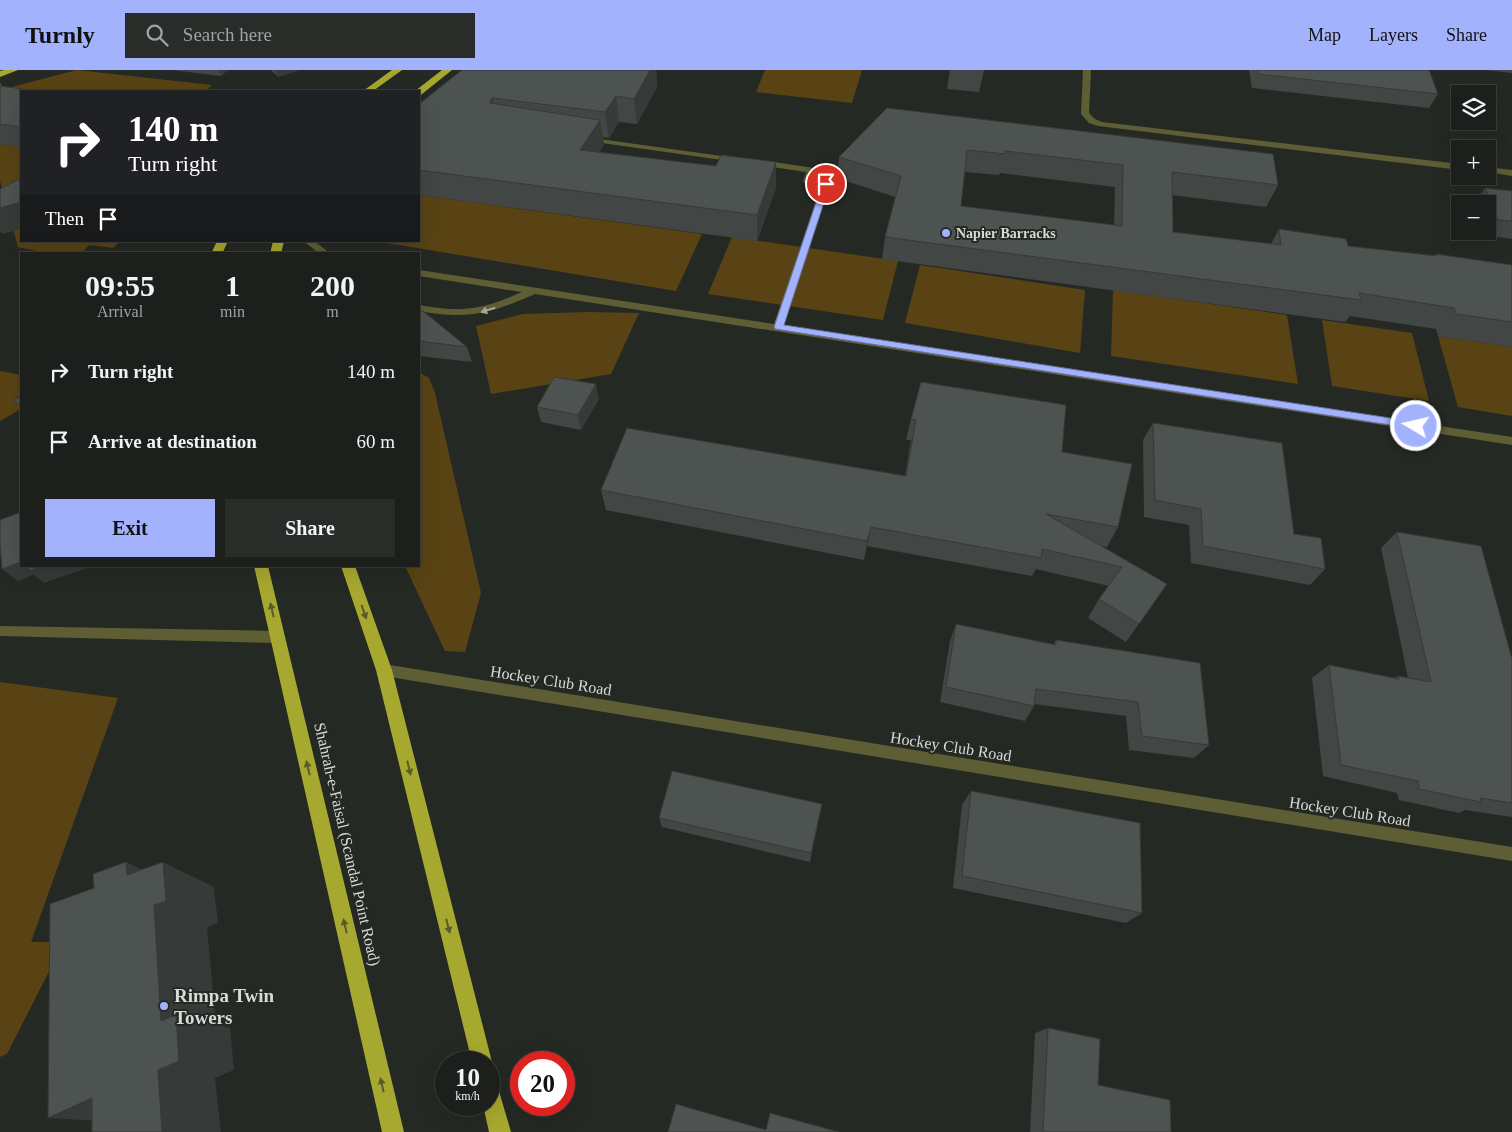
<!DOCTYPE html>
<meta charset="utf-8">
<style>
:root{--surface:#1c1f1b;--page:#292c28;--text:#f1f3f6;--muted:#a0a2a3;--line:#3a3d3a;--accent:#a2b2fd}
body{margin:0;font-family:"Times New Roman",serif;background:var(--page);color:var(--text);height:100vh;display:flex;flex-direction:column;font-size:19px;white-space:nowrap}
*{box-sizing:border-box;margin:0}
p{font-size:16px;color:var(--muted)}
.icon{flex:none;width:28px;height:28px;fill:none;stroke:currentColor;stroke-width:2;stroke-linecap:round;stroke-linejoin:round}
.map{position:relative;flex:1;overflow:hidden}
.side{position:absolute;left:20px;top:182px;width:400px;height:315px;display:flex;flex-direction:column;background:var(--surface);border-radius:0px;box-shadow:0 5px 20px #0002,0 0 0 1px var(--line)}
.side>*{flex:none}
.guide{position:absolute;left:20px;top:20px;width:400px;height:152px;border-radius:0px;box-shadow:0 5px 20px #0002,0 0 0 1px var(--line);background:#202124;color:#fff;overflow:hidden}
.fabs{position:absolute;left:1451px;top:15px;display:grid;gap:10px}
.fabs a{display:grid;place-items:center;width:45px;height:45px;border-radius:0px;background:var(--surface);box-shadow:0 5px 20px #0002,0 0 0 1px var(--line);font-size:25px}
.speed{position:absolute;left:435px;top:981px;display:flex;gap:10px;font-size:25px;font-weight:700;text-align:center}
.speed>*{display:grid;place-content:center;width:65px;height:65px;border-radius:50%;background:var(--surface);box-shadow:0 5px 20px #0002,0 0 0 1px var(--line);line-height:1}
.speed small{font-size:12px;font-weight:400}
.speed .limit{border:8px solid #d22;background:#fff;color:#111}
.pin{position:absolute;display:grid;place-items:center;width:42px;height:42px;color:#fff;margin:-21px;border:2px solid #fff;border-radius:50%;box-shadow:0 1px 5px #0007}
.me{position:absolute;width:55px;margin:-28px;rotate:279deg;stroke-linejoin:round;filter:drop-shadow(0 0 4px #0008)}
.turn{display:flex;align-items:center;gap:18px;height:105px;padding:0 25px;font-size:22px}
.turn .icon{width:65px;height:65px;stroke-width:2.5}
.turn b{display:block;font-size:35px;line-height:42px}
.then{display:flex;align-items:center;height:48px;padding:0 25px;background:#0003;gap:10px;font-size:19px}
.eta{display:flex;justify-content:space-evenly;align-items:center;height:85px;text-align:center}
.eta b{font-size:30px;font-weight:600;line-height:35px}
.action{display:flex;gap:10px;margin-top:auto;padding:10px 25px}
.action a{flex:1;height:58px;border-radius:0px;background:var(--accent);color:#111;font-size:20px;font-weight:600;line-height:58px;text-align:center}
.action a+a{background:var(--page);color:var(--text)}
ul{padding:0;list-style:none}
li{display:flex;align-items:center;gap:15px;height:70px;padding:0 25px}
li div{flex:1}
li b{display:block;font-size:19px}
li em{font-style:normal}
header{display:flex;align-items:center;gap:30px;box-sizing:border-box;height:70px;padding:0 25px;background:var(--accent);color:#111}
header strong{font-size:24px}
nav{display:flex;gap:28px;margin-inline-start:auto;font-size:18px}
.search{width:350px;height:45px;background:var(--page);display:flex;align-items:center;gap:12px;box-sizing:border-box;padding:0 18px;border-radius:0px;color:var(--muted);font-size:19px}
.map>svg:first-child{display:block}
.green{fill:#594314}
.lines{fill:none;stroke-linecap:round;stroke-linejoin:round}
.lane{fill:#5d5e33;fill-rule:evenodd}
.street{fill:#5d5e33;fill-rule:evenodd}
.highway{fill:#a7a82f;fill-rule:evenodd}
.wall{fill:#424745;fill-rule:evenodd}
.shaded-wall{fill:#363a38}
.building{fill:#4d5350;stroke:#363a38;fill-rule:evenodd}
.oneway{fill:#a6a895}
.oneway2{fill:#595c28}
.route{fill:#a2b2fd;stroke:#6974a4}
.poi-dot{fill:#a2b2fd;stroke:#252924;stroke-width:2}
.labels{text-anchor:middle;stroke-width:4;stroke-linejoin:round;paint-order:stroke}
.far-poi-label{font-size:14px;font-weight:bold;fill:#d7dad6;stroke:#252924;text-anchor:start}
.street-label{font-size:16px;fill:#d7dad6;stroke:#252924}
.near-poi-label{font-size:19px;font-weight:bold;fill:#d7dad6;stroke:#252924;text-anchor:start}
</style>
<header>
<strong>Turnly</strong>
<div class="search"><svg class="icon" aria-label="search" viewBox="0 0 24 24"><circle cx="10" cy="10" r="6"/><path d="M15 15l6 6"/></svg>Search here</div>
<nav><a>Map</a><a>Layers</a><a>Share</a></nav>
</header>
<div class="map">
<svg width="1512" height="1062" viewBox="0 0 1512 1062">
<rect width="100%" height="100%" fill="#252924"/>
<g class="green">
<path d="M 77,0 L 212,15 L 206,21 L 0,20 Z"/>
<path d="M 765,0 L 862,0 L 852,33 L 756,22 Z"/>
<path d="M 0,74 L 21,77 L 21,171 L 120,171 L 113,178 L 89,175 L 80,184 L 51,184 L 18,177 L 0,111 Z"/>
<path d="M 419,125 L 702,164 L 676,221 L 375,171 L 419,171 Z"/>
<path d="M 732,167 L 898,191 L 883,250 L 708,224 Z"/>
<path d="M 920,195 L 1085,220 L 1080,283 L 905,253 Z"/>
<path d="M 1113,220 L 1287,245 L 1298,314 L 1111,286 Z"/>
<path d="M 588,242 L 639,243 L 611,304 L 491,324 L 476,256 L 523,244 Z"/>
<path d="M 1322,250 L 1412,263 L 1429,331 L 1332,316 Z"/>
<path d="M 1438,266 L 1512,277 L 1512,346 L 1458,337 Z"/>
<path d="M 0,301 L 21,305 L 21,339 L 0,351 Z"/>
<path d="M 419,302 L 429,308 L 435,323 L 481,523 L 465,582 L 445,581 L 405,496 L 419,496 Z"/>
<path d="M 0,612 L 118,628 L 31,872 L 64,872 L 7,984 L 0,987 Z"/>
</g>
<g class="lines">
<g class="lane">
<path d="M 1083,0 L 1091,0 L 1089,43 L 1095,49 L 1102,52 L 1460,94 L 1460,100 L 1098,56 L 1089,53 L 1081,44 Z"/>
<path d="M 585,67 L 736,88 L 740,90 L 736,92 L 588,71 L 584,69 Z"/>
<path d="M 761,90 L 814,98 L 812,109 L 830,114 L 783,256 L 1512,367 L 1512,375 L 535,224 C 489,244 468,250 419,241 L 419,235 C 463,243 481,240 522,222 L 419,206 L 419,200 L 774,254 L 821,116 L 804,113 L 803,111 L 806,102 L 758,95 L 757,93 Z"/>
<path d="M 1488,97 L 1512,100 L 1512,106 L 1488,102 Z"/>
<path d="M 303,171 L 314,171 L 331,184 L 320,184 Z"/>
<path d="M 0,556 L 278,561 L 283,563 L 284,567 L 283,571 L 278,573 L 0,566 Z"/>
</g>
<path class="street" d="M 384,594 L 1512,777 L 1512,791 L 384,606 L 379,604 L 377,600 L 379,596 Z"/>
<g class="highway">
<path d="M 4,0 L 18,0 L 0,7 L 0,1 Z"/>
<path d="M 392,0 L 402,0 L 373,21 L 363,21 Z"/>
<path d="M 442,0 L 452,0 L 422,24 L 419,25 L 419,21 L 415,21 Z"/>
<path d="M 217,171 L 228,171 L 222,184 L 211,184 Z"/>
<path d="M 273,171 L 284,171 L 281,184 L 270,184 Z"/>
<path d="M 254,496 L 268,496 L 404,1062 L 382,1062 Z"/>
<path d="M 341,496 L 355,496 L 392,600 L 492,992 L 489,999 L 489,992 L 472,992 L 376,600 Z"/>
<path d="M 489,1008 L 496,1011 L 511,1062 L 489,1062 L 483,1035 L 489,1035 Z"/>
</g>
</g>
<g class="wall">
<path d="M 172,0 L 228,0 L 221,6 Z"/>
<path d="M 271,0 L 299,0 L 278,7 Z"/>
<path d="M 462,0 L 656,0 L 657,17 L 637,54 L 619,52 L 609,68 L 603,67 L 604,75 L 599,82 L 716,96 L 776,92 L 776,118 L 757,171 L 419,125 L 419,34 Z"/>
<path d="M 950,0 L 984,0 L 979,22 L 947,19 Z"/>
<path d="M 1249,0 L 1429,0 L 1438,24 L 1429,38 L 1252,18 Z"/>
<path d="M 1484,0 L 1512,0 L 1512,3 Z"/>
<path d="M 0,12 L 3,17 L 21,21 L 21,77 L 0,74 Z"/>
<path d="M 887,38 L 1278,115 L 1266,137 L 1172,125 L 1173,162 L 1271,174 L 1279,159 L 1348,176 L 1435,186 L 1436,184 L 1512,195 L 1512,277 L 1438,266 L 1436,259 L 1350,246 L 1345,252 L 882,189 L 885,167 L 895,127 L 837,108 L 839,87 ZM 965,102 L 999,105 L 1000,103 L 1115,117 L 1114,155 L 961,136 Z"/>
<path d="M 1485,118 L 1512,121 L 1512,169 L 1486,165 L 1484,161 L 1488,161 L 1488,134 L 1473,134 Z"/>
<path d="M 419,241 L 467,277 L 472,292 L 419,286 Z"/>
<path d="M 599,329 L 581,360 L 541,352 L 537,337 Z"/>
<path d="M 911,349 L 1062,382 L 1118,457 L 1107,477 L 1100,476 L 1167,514 L 1126,572 L 1088,548 L 1099,529 L 1109,516 L 1036,499 L 1032,506 L 867,476 L 864,490 L 606,440 L 601,420 L 905,406 L 911,370 L 906,370 Z"/>
<path d="M 1153,353 L 1294,464 L 1325,499 L 1310,515 L 1191,493 L 1189,455 L 1144,447 L 1143,370 Z"/>
<path d="M 1397,462 L 1512,589 L 1512,747 L 1465,740 L 1459,743 L 1399,730 L 1397,723 L 1323,706 L 1312,608 L 1329,595 L 1395,608 L 1398,606 L 1408,608 L 1381,478 Z"/>
<path d="M 956,554 L 1053,575 L 1056,570 L 1209,675 L 1194,688 L 1129,680 L 1126,646 L 1034,634 L 1034,636 L 1025,651 L 940,632 L 950,571 Z"/>
<path d="M 971,721 L 1142,843 L 1126,853 L 953,818 L 962,735 Z"/>
<path d="M 822,734 L 810,792 L 662,757 L 659,748 Z"/>
<path d="M 1048,958 L 1098,1015 L 1171,1062 L 1030,1062 L 1035,963 Z"/>
</g>
<g class="shaded-wall">
<path d="M 218,0 L 228,0 L 221,6 Z"/>
<path d="M 275,0 L 299,0 L 278,7 Z"/>
<path d="M 650,0 L 656,0 L 657,17 L 637,54 L 634,29 Z"/>
<path d="M 616,26 L 619,52 L 609,68 L 605,42 Z"/>
<path d="M 492,28 L 498,53 L 490,33 Z"/>
<path d="M 600,50 L 604,75 L 584,106 L 580,80 Z"/>
<path d="M 776,92 L 776,118 L 757,171 L 757,145 Z"/>
<path d="M 21,132 L 21,159 L 3,164 L 0,161 L 0,138 Z"/>
<path d="M 596,314 L 599,329 L 581,360 L 578,345 Z"/>
<path d="M 871,457 L 867,476 L 864,490 L 867,471 Z"/>
<path d="M 21,492 L 21,496 L 87,496 L 87,498 L 44,513 L 34,505 L 18,511 L 2,499 Z"/>
<path d="M 126,792 L 165,810 L 163,792 L 214,817 L 218,853 L 207,857 L 216,954 L 230,958 L 234,1000 L 215,1008 L 221,1062 L 162,1062 L 158,1000 L 127,805 Z"/>
<path d="M 92,1028 L 117,1052 L 48,1048 Z"/>
</g>
<g class="building">
<path d="M 462,0 L 650,0 L 634,29 L 616,26 L 605,42 L 492,28 L 490,33 L 600,50 L 580,80 L 716,96 L 721,85 L 776,92 L 757,145 L 419,100 L 419,34 Z"/>
<path d="M 1258,0 L 1429,0 L 1438,24 L 1258,4 Z"/>
<path d="M 0,16 L 38,21 L 21,21 L 21,57 L 0,54 Z"/>
<path d="M 887,38 L 1273,84 L 1278,115 L 1172,102 L 1173,162 L 1281,175 L 1279,159 L 1346,169 L 1348,176 L 1437,186 L 1436,184 L 1512,195 L 1512,252 L 1456,244 L 1454,238 L 1359,223 L 1361,230 L 885,167 L 901,106 L 839,87 ZM 967,80 L 1005,84 L 1005,81 L 1123,95 L 1122,156 L 961,136 Z"/>
<path d="M 21,108 L 21,132 L 0,138 L 0,119 Z"/>
<path d="M 1485,118 L 1512,121 L 1512,151 L 1498,150 Z"/>
<path d="M 419,241 L 423,241 L 467,277 L 419,271 Z"/>
<path d="M 554,307 L 596,314 L 578,345 L 537,337 Z"/>
<path d="M 921,312 L 1066,335 L 1062,382 L 1132,394 L 1118,457 L 1046,444 L 1167,514 L 1139,554 L 1099,529 L 1122,497 L 1042,479 L 1041,488 L 871,457 L 867,471 L 601,420 L 627,358 L 906,406 L 916,350 L 911,349 Z"/>
<path d="M 21,326 L 21,336 L 14,330 Z"/>
<path d="M 1153,353 L 1282,373 L 1294,464 L 1321,468 L 1325,499 L 1203,476 L 1201,439 L 1155,430 Z"/>
<path d="M 21,442 L 21,492 L 2,499 L 0,475 L 0,450 Z"/>
<path d="M 1397,462 L 1481,476 L 1512,589 L 1512,733 L 1480,728 L 1481,732 L 1419,719 L 1418,711 L 1341,695 L 1329,595 L 1399,609 L 1398,606 L 1431,612 Z"/>
<path d="M 28,496 L 43,496 L 29,501 Z"/>
<path d="M 956,554 L 1056,575 L 1056,570 L 1200,593 L 1209,675 L 1142,666 L 1138,632 L 1036,619 L 1034,636 L 946,617 Z"/>
<path d="M 672,701 L 822,734 L 811,783 L 659,748 Z"/>
<path d="M 971,721 L 1140,753 L 1142,843 L 962,806 Z"/>
<path d="M 126,792 L 127,805 L 163,792 L 166,831 L 154,835 L 161,951 L 176,945 L 179,991 L 158,1000 L 162,1062 L 92,1062 L 92,1028 L 48,1048 L 50,834 L 94,818 L 93,804 Z"/>
<path d="M 1048,958 L 1100,969 L 1098,1015 L 1170,1030 L 1171,1062 L 1043,1062 Z"/>
<path d="M 676,1034 L 766,1060 L 770,1043 L 839,1062 L 668,1062 Z"/>
</g>
<defs><path id="oneway-solid" d="M-6-.8H1V-3.2L6.5 0L1 3.2V.8H-6Z" transform="scale(1.25)"/></defs>
<use class="oneway" href="#oneway-solid" transform="translate(488 240) rotate(162)"/>
<g class="oneway2">
<use href="#oneway-solid" transform="translate(272 540) rotate(-103)"/>
<use href="#oneway-solid" transform="translate(364 542) rotate(71)"/>
<use href="#oneway-solid" transform="translate(308 698) rotate(-103)"/>
<use href="#oneway-solid" transform="translate(409 698) rotate(76)"/>
<use href="#oneway-solid" transform="translate(345 856) rotate(-103)"/>
<use href="#oneway-solid" transform="translate(448 856) rotate(76)"/>
<use href="#oneway-solid" transform="translate(382 1015) rotate(-103)"/>
</g>
<path class="route" d="M 823,112 L 830,114 L 784,255 L 1416,352 L 1420,356 L 1416,359 L 775,259 L 774,257 Z"/>
<g class="poi-dot">
<circle cx="946" cy="163" r="5"/>
<circle cx="164" cy="936" r="5"/>
</g>
<g class="labels">
<g class="far-poi-label">
<text x="956" y="168">Napier Barracks</text>
</g>
<g class="street-label">
<text transform="translate(551 610) rotate(9)" y="6">Hockey Club Road</text>
<text transform="translate(951 676) rotate(9)" y="6">Hockey Club Road</text>
<text transform="translate(1350 741) rotate(9)" y="6">Hockey Club Road</text>
<text transform="translate(348 774) rotate(77)" y="6">Shahrah-e-Faisal (Scandal Point Road)</text>
</g>
<g class="near-poi-label">
<text x="174" y="932">Rimpa Twin<tspan x="174" dy="22">Towers</tspan></text>
</g>
</g>
</svg>
<div class="fabs">
<a><svg class="icon" aria-label="layers" viewBox="0 0 24 24"><path d="M12 4l9 5-9 5-9-5zM3 14l9 5 9-5"/></svg></a>
<a>+</a>
<a>−</a>
</div>
<div class="speed"><div>10<small>km/h</small></div><div class="limit">20</div></div>
<div class="pin" style="left:826px;top:114px;background:#d93025"><svg class="icon" aria-label="arrive" viewBox="0 0 24 24"><path d="M6 21V4h12l-3 4 3 4H6"/></svg></div>
<svg class="me" style="left:1416px;top:356px" viewBox="-20 -20 40 40"><circle r="17" fill="#a2b2fd" stroke="#fff" stroke-width="3"/><path d="M0-11L8 9 0 5-8 9z" fill="#fff"/></svg>
<div class="guide">
<div class="turn"><svg class="icon" aria-label="right" viewBox="0 0 24 24"><path d="M7 20v-9h11M14 6l5 5-5 5"/></svg><div><b>140 m</b>Turn right</div></div>
<div class="then">Then<svg class="icon" aria-label="arrive" viewBox="0 0 24 24"><path d="M6 21V4h12l-3 4 3 4H6"/></svg></div>
</div>
<section class="side">
<div class="eta">
<div><b>09:55</b><p>Arrival</p></div>
<div><b>1</b><p>min</p></div>
<div><b>200</b><p>m</p></div>
</div>
<ul>
<li><svg class="icon" aria-label="right" viewBox="0 0 24 24"><path d="M7 20v-9h11M14 6l5 5-5 5"/></svg><div><b>Turn right</b></div><em>140 m</em></li>
<li><svg class="icon" aria-label="arrive" viewBox="0 0 24 24"><path d="M6 21V4h12l-3 4 3 4H6"/></svg><div><b>Arrive at destination</b></div><em>60 m</em></li>
</ul>
<div class="action"><a>Exit</a><a>Share</a></div>
</section>
</div>
